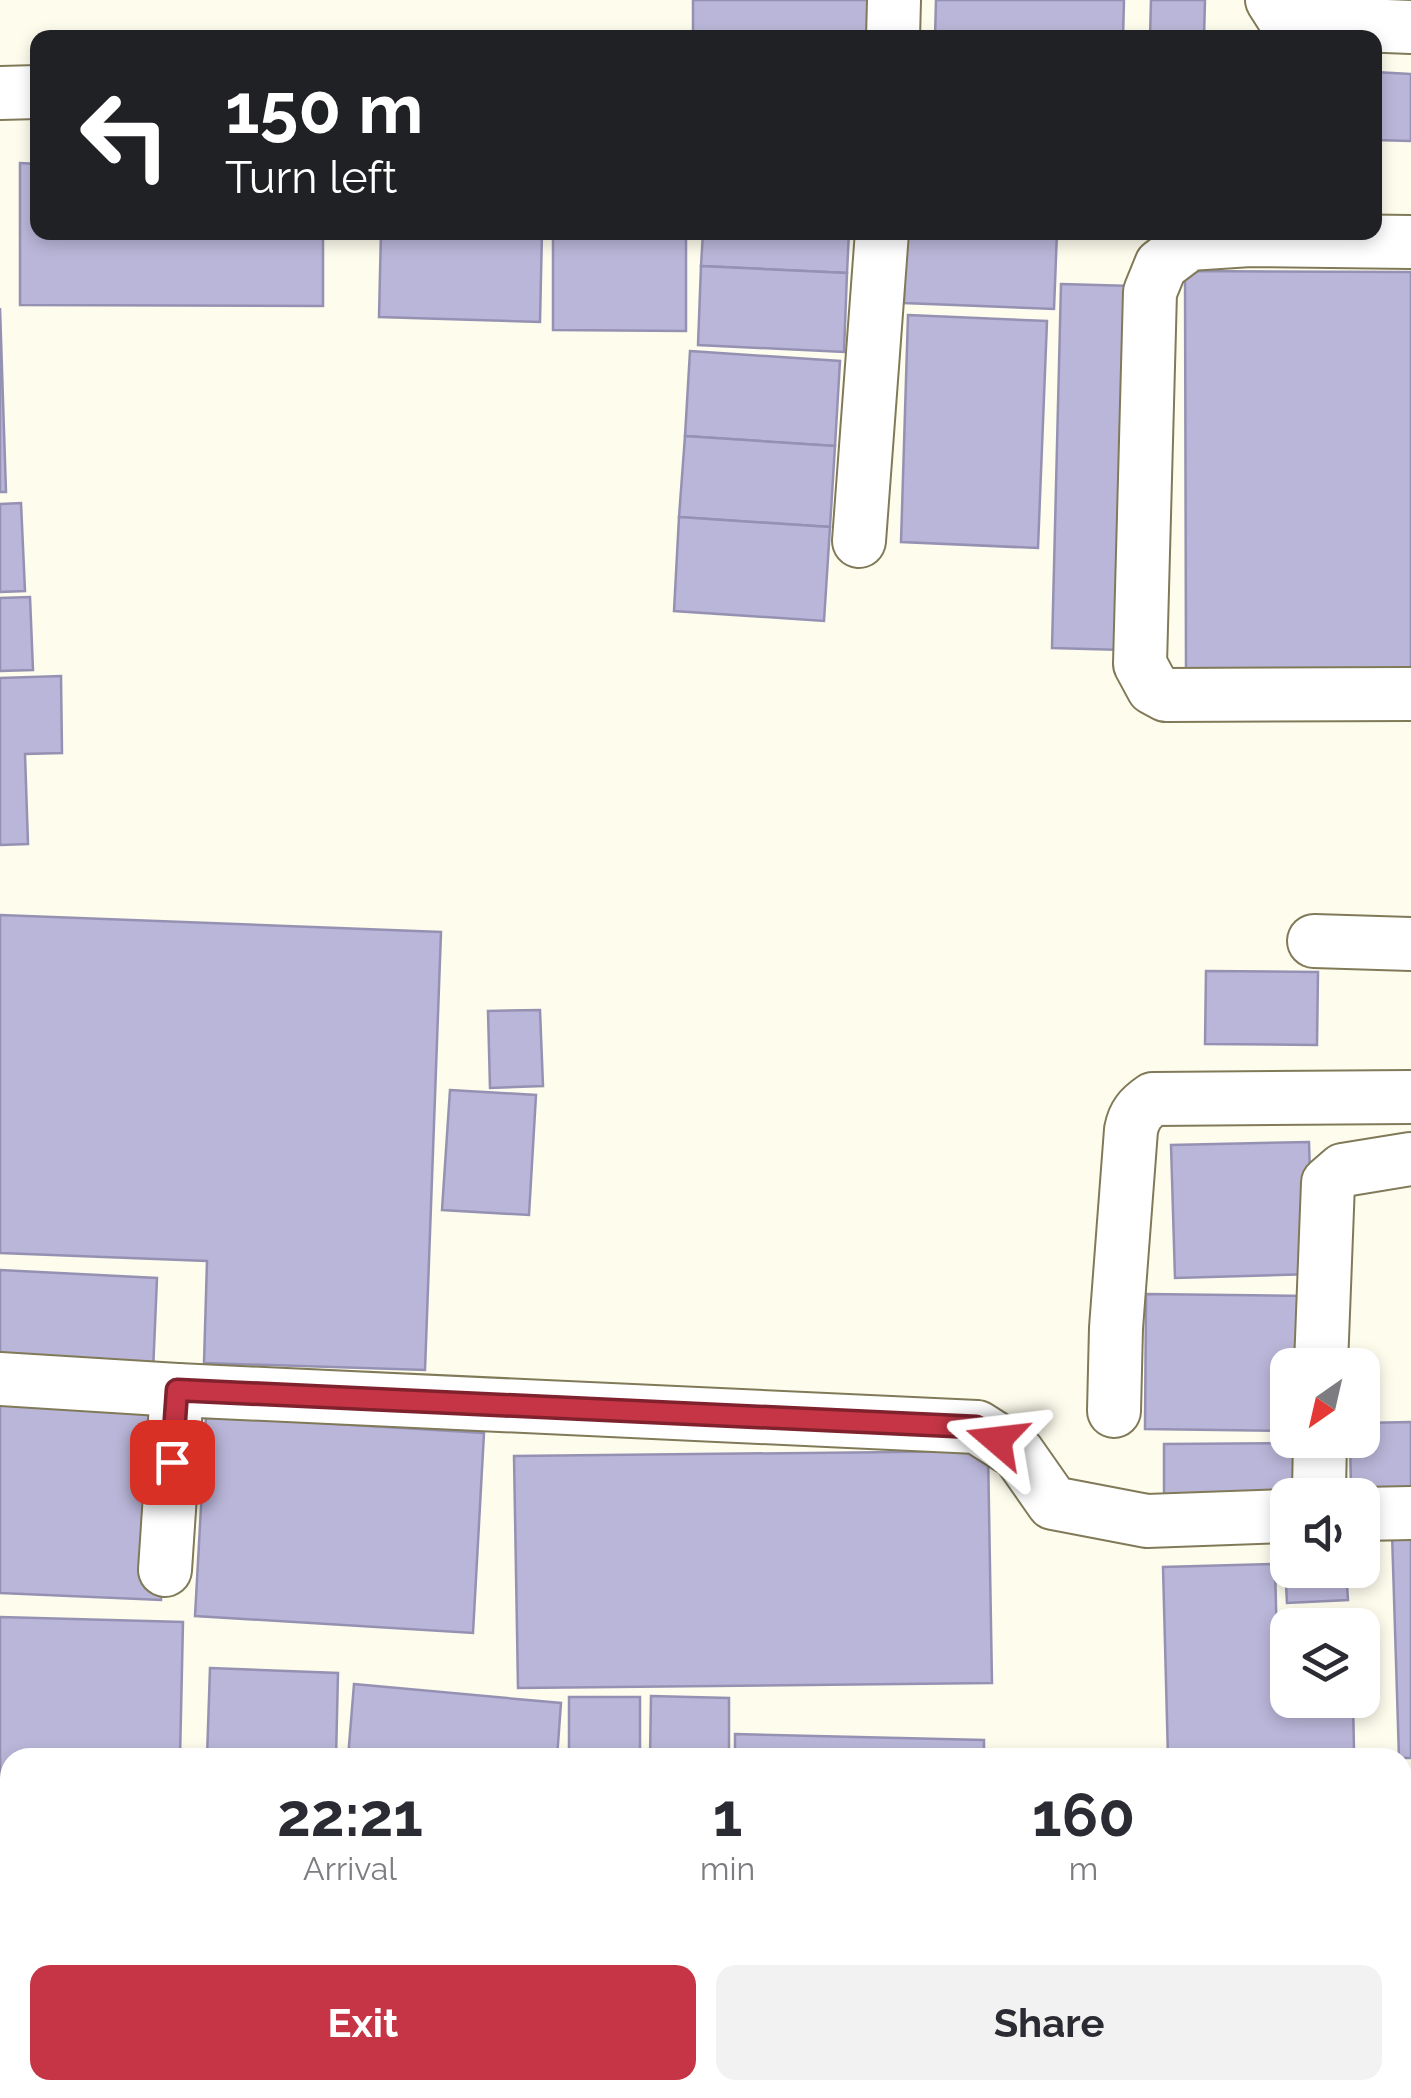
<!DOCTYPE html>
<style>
:root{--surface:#fff;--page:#f2f2f3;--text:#2b2b33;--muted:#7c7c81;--accent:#c53545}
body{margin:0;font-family:Raleway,sans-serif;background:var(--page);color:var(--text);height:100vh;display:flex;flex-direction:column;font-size:38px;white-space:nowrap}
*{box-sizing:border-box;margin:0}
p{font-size:32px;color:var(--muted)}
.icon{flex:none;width:55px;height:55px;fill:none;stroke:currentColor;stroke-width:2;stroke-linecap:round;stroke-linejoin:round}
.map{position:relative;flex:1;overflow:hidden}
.sheet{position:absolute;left:0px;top:1748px;width:1412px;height:352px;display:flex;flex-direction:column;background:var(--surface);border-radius:30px 30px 0 0;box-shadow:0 5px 15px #0003}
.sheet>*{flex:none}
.guide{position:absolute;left:30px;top:30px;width:1352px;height:210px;border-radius:20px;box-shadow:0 5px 15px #0003;background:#202124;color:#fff;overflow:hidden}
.needle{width:65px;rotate:214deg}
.tools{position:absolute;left:1270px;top:1348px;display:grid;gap:20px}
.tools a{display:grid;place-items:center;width:110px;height:110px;border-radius:20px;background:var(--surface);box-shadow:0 5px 15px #0003;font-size:50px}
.pin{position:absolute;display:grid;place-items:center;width:85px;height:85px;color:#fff;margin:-42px;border-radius:20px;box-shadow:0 5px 15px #0006}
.me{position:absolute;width:110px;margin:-55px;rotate:287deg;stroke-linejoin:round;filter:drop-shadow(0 0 8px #0008)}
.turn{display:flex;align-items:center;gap:35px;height:210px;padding:0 30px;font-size:45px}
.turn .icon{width:130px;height:130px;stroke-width:2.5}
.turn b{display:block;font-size:70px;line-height:85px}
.eta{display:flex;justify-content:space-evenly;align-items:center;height:170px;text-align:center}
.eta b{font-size:60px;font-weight:700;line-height:70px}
.primary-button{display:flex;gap:20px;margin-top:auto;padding:20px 30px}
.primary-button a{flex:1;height:115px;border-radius:20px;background:var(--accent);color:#fff;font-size:40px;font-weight:700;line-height:115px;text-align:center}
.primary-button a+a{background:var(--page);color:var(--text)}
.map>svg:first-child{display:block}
.building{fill:#bab6d9;stroke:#9591b2;stroke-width:2.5}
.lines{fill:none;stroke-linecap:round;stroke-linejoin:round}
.minor-casing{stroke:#807a59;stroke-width:56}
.minor{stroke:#fff;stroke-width:52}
.route-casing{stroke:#80222d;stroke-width:25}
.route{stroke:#c53545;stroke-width:18}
</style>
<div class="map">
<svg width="1411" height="2098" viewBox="0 0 1411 2098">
<rect width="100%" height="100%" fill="#fefced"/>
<g class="building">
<path d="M 693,0 L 870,0 L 869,38 L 693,38 Z"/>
<path d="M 936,0 L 1124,0 L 1123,38 L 935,38 Z"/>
<path d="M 1151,0 L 1205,0 L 1204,38 L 1150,38 Z"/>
<path d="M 1375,72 L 1411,74 L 1411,141 L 1375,140 Z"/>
<path d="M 20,163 L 38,164 L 38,232 L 323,232 L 323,306 L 20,305 Z"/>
<path d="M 381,232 L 542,232 L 540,322 L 379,317 Z"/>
<path d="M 553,232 L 686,232 L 686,331 L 553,330 Z"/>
<path d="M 703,232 L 849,232 L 847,273 L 701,266 Z"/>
<path d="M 906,232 L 1057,232 L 1054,309 L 904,303 Z"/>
<path d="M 701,266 L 847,273 L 844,352 L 698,345 Z"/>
<path d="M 1185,271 L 1411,272 L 1411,673 L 1186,672 Z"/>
<path d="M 1061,284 L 1132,286 L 1123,650 L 1052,648 Z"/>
<path d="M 0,308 L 6,492 L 0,492 Z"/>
<path d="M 908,315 L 1047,321 L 1038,548 L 901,542 Z"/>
<path d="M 690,351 L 840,361 L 835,446 L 685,436 Z"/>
<path d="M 685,436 L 835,446 L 830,527 L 679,517 Z"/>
<path d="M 21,503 L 25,591 L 0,592 L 0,504 Z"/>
<path d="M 679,517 L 830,527 L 824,621 L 674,611 Z"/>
<path d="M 30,597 L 33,670 L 0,671 L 0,598 Z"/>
<path d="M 61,676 L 62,753 L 25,754 L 28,844 L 0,845 L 0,678 Z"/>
<path d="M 0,915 L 441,932 L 425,1370 L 204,1363 L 207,1261 L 0,1253 Z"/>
<path d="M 1206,971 L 1318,972 L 1317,1045 L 1205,1044 Z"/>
<path d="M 540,1010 L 543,1086 L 490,1088 L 488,1011 Z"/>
<path d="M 450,1090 L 536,1095 L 529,1215 L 442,1210 Z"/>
<path d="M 1309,1142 L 1313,1274 L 1175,1278 L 1171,1145 Z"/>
<path d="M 0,1270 L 157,1278 L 153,1372 L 0,1364 Z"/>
<path d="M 1146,1294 L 1308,1296 L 1308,1365 L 1288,1365 L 1288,1431 L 1145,1429 Z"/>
<path d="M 0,1404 L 168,1411 L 161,1600 L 0,1593 Z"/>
<path d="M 206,1416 L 484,1433 L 473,1633 L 195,1616 Z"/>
<path d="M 1411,1422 L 1411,1490 L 1351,1491 L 1350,1440 L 1362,1440 L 1362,1423 Z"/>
<path d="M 1296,1443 L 1296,1495 L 1164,1505 L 1164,1444 Z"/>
<path d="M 988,1451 L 992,1683 L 518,1688 L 514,1456 Z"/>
<path d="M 1392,1533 L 1411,1533 L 1411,1758 L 1399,1758 Z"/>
<path d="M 1284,1546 L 1288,1546 L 1288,1570 L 1346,1570 L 1348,1600 L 1287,1603 Z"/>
<path d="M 1275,1564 L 1277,1647 L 1288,1647 L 1288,1700 L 1353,1700 L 1354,1751 L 1281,1752 L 1281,1757 L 1168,1758 L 1163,1567 Z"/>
<path d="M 0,1617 L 183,1622 L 180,1758 L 10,1758 L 10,1876 L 0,1875 Z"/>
<path d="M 210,1668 L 338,1673 L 336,1758 L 207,1758 Z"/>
<path d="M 354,1684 L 561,1703 L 557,1758 L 348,1758 Z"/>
<path d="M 651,1696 L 729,1698 L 729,1758 L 650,1758 Z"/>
<rect x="569" y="1697" width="71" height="61"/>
<path d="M 735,1734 L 984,1740 L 984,1758 L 735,1758 Z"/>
<path d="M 1402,1777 L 1411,1777 L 1410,1918 L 1402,1918 Z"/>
<rect x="0" y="1890" width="10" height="47"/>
<rect x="19" y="2090" width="39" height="8"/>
<rect x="137" y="2090" width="185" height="8"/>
<rect x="380" y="2090" width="90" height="8"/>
<path d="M 590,2090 L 640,2090 L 747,2098 L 590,2098 Z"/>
</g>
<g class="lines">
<defs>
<g id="minor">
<path d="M 1272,0 L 1286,22 L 1411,27"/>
<path d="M 893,38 L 894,0"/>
<path d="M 0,93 L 38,92"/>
<path d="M 1411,242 L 1250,240 L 1189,244 L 1161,265 L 1150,292 L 1140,664 L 1153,688 L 1166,695 L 1411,694"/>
<path d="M 859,541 L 882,232"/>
<path d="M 1314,941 L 1411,944"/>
<path d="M 1321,1365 L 1328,1183 L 1343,1170 L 1411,1159"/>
<path d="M 0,1379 L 177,1390 L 977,1427 L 1018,1453 L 1053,1503 L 1147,1521 L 1288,1516"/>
<path d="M 1114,1411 L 1116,1328 L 1131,1130 C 1134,1115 1140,1108 1153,1099 L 1411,1097"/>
<path d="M 1319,1491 L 1320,1440"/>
<path d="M 1362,1514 L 1411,1513"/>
<path d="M 165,1570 L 177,1390"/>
<path d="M 0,1944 L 10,1943"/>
<path d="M 865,2090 L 920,2098"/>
<path d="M 354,2098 L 354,2090"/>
<path d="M 1006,2098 L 1006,2090"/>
<path d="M 1402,2098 L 1411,2098"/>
</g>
</defs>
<use href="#minor" class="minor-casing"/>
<use href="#minor" class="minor"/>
</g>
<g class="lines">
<defs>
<path id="route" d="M 172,1462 L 177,1390 L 976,1427 L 997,1440"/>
</defs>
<use href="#route" class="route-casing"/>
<use href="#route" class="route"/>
</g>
</svg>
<div class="tools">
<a><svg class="needle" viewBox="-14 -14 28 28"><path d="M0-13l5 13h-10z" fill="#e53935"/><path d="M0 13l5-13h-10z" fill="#7c7c81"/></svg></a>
<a><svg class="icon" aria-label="sound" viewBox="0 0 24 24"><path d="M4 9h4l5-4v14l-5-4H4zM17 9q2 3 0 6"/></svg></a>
<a><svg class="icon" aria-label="layers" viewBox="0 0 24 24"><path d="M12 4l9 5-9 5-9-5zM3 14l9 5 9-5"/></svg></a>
</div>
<div class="pin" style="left:172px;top:1462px;background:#d93025"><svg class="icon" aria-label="arrive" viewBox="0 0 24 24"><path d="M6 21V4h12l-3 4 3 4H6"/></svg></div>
<svg class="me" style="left:997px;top:1440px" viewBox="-20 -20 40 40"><path d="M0-17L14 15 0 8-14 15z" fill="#c53545" stroke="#fff" stroke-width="4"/></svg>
<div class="guide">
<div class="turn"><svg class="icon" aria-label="left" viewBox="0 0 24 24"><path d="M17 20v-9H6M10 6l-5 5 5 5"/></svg><div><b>150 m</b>Turn left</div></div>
</div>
<section class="sheet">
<div class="eta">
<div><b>22:21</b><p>Arrival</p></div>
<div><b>1</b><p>min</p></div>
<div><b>160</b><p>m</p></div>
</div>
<div class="primary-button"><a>Exit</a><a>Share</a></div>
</section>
</div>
